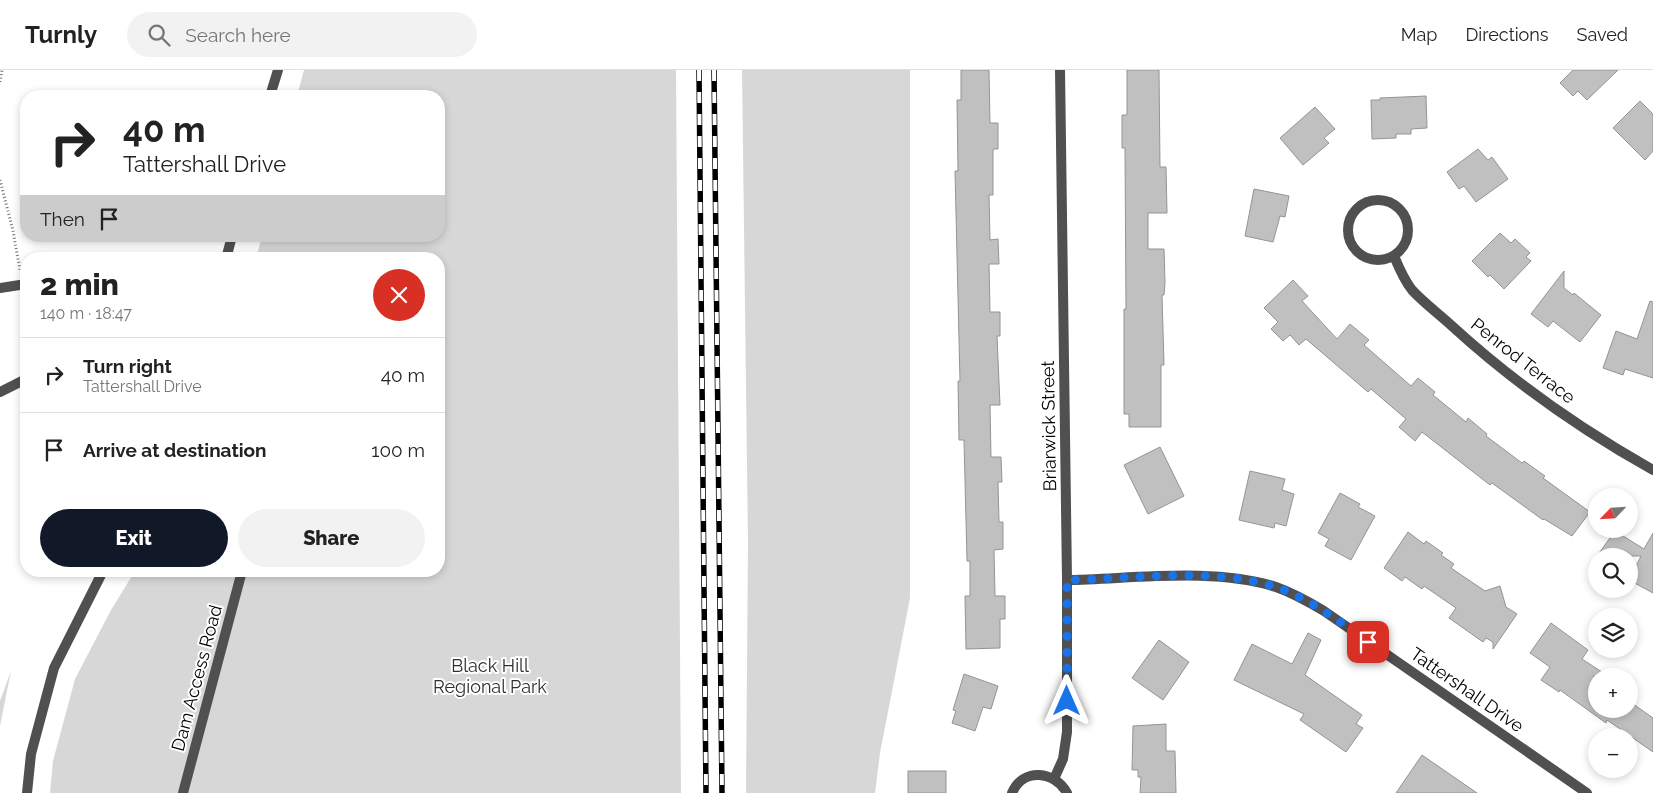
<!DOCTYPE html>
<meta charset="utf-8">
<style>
:root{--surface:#fff;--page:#f2f2f2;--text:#222;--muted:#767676;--line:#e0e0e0;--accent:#111827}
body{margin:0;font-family:Raleway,sans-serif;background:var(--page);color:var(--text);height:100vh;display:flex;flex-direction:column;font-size:19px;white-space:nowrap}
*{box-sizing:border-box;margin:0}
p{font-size:16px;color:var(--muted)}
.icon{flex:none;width:28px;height:28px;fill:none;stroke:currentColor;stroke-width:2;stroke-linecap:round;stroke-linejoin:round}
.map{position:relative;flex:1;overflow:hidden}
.sheet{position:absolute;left:20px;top:182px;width:425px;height:325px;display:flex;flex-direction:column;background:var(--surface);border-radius:20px;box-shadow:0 2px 8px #0003}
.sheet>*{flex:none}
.hud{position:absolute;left:20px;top:20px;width:425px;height:152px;border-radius:20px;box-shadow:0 2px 8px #0003;background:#fff;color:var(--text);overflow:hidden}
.needle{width:32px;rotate:245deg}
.buttons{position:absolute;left:1588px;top:418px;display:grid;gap:10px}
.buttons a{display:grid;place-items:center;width:50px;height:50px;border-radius:50%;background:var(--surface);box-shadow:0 2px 8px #0003;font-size:25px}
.pin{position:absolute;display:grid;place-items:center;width:42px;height:42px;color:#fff;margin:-21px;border-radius:10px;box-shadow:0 2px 8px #0006}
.me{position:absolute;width:55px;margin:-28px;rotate:0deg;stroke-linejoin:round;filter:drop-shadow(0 0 4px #0008)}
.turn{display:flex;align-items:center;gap:18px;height:105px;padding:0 20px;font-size:22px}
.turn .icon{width:65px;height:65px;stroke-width:2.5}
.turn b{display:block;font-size:35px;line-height:42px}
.then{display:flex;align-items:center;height:48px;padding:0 20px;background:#0003;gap:10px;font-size:19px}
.round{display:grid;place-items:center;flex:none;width:52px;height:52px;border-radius:26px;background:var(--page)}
.head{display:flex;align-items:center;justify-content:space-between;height:85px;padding:0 20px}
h1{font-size:30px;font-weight:800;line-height:38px}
.cta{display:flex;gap:10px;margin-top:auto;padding:10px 20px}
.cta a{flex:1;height:58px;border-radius:30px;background:var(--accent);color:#fff;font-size:20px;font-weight:800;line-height:58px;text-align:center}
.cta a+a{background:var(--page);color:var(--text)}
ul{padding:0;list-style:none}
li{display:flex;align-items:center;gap:15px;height:75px;padding:0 20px;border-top:1px solid var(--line)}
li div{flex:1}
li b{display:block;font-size:19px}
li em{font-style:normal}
header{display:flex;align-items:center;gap:30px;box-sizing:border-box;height:70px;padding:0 25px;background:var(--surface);border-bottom:1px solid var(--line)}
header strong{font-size:24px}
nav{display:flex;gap:28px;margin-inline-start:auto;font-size:18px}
.search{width:350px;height:45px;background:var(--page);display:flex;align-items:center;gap:12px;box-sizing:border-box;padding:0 18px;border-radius:28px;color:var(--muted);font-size:19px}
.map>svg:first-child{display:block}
.green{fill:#d7d7d7}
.building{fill:#c0c0c0;stroke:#949494}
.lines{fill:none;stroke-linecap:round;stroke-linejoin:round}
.path{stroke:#727272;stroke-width:3;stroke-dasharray:1 2.5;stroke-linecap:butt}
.service{stroke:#505050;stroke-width:10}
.minor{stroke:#505050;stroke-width:10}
.tertiary{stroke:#505050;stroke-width:10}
.rail-casing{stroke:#000;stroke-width:5.5}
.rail{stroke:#fff;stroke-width:4;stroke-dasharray:11;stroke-linecap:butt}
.route{stroke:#1a73e8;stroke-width:9;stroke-dasharray:0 16.2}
.labels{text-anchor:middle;stroke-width:4;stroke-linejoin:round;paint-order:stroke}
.street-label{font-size:18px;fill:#000;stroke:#fff}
.park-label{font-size:18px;fill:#2e2e2e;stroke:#fff}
</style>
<header>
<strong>Turnly</strong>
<div class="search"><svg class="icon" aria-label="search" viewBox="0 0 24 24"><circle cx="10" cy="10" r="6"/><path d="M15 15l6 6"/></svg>Search here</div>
<nav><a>Map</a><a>Directions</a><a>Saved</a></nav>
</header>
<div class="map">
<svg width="1653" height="723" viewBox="0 0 1653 723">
<rect width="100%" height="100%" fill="#fff"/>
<g class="green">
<path d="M 304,0 L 676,0 L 681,723 L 50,723 L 53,691 L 75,609 L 111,540 L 135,501 L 439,501 L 439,189 L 256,189 L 262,166 L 439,166 L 439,26 L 297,26 Z"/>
<path d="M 742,0 L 910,0 L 910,528 L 880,683 L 875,723 L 746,723 L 748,473 Z"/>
<path d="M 11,601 L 0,656 L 0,631 Z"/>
</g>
<g class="building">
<path d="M 961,0 L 989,0 L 990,53 L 998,53 L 998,79 L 993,79 L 993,125 L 989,125 L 990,170 L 998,169 L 999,194 L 989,194 L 990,242 L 1000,242 L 1000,266 L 997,266 L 1000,335 L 990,335 L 991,387 L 1001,387 L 1002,412 L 998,412 L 999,452 L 1003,452 L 1003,479 L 994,480 L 995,526 L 1005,526 L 1005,549 L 1000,549 L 1000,578 L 966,579 L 965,526 L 970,526 L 970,491 L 967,491 L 964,370 L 959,370 L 958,311 L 960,311 L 955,101 L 958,101 L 957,30 L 961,30 Z"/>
<path d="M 1127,0 L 1159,0 L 1160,97 L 1166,97 L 1167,143 L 1148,143 L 1148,179 L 1164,179 L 1165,213 L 1164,225 L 1162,225 L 1164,295 L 1161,295 L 1161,357 L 1129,357 L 1129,344 L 1124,344 L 1124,239 L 1126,239 L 1125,78 L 1122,78 L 1122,45 L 1127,45 Z"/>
<path d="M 1573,0 L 1618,0 L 1587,30 L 1578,21 L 1573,26 L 1560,13 Z"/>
<path d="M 1426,26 L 1427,58 L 1411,59 L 1411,64 L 1396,64 L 1396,68 L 1372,69 L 1371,30 L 1380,30 L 1380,28 Z"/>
<path d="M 1640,31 L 1653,44 L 1653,81 L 1645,90 L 1613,58 Z"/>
<path d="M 1315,37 L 1335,59 L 1324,68 L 1329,73 L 1303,95 L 1280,68 Z"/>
<path d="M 1478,79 L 1488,90 L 1492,87 L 1508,109 L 1476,132 L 1464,116 L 1459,119 L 1447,102 Z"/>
<path d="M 1254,119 L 1289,126 L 1285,147 L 1280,146 L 1273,172 L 1245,166 Z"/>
<path d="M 1500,163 L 1511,173 L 1515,169 L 1530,183 L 1526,187 L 1531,191 L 1504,219 L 1490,205 L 1488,207 L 1472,191 Z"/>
<path d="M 1564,201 L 1564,218 L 1573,225 L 1574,223 L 1601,245 L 1580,272 L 1553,251 L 1548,257 L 1531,244 Z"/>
<path d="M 1293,210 L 1308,226 L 1302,231 L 1337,269 L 1350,254 L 1369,270 L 1364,275 L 1411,316 L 1418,308 L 1435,322 L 1433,325 L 1466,352 L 1468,348 L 1487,364 L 1486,366 L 1522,393 L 1524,391 L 1545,406 L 1543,408 L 1590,442 L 1572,466 L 1544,449 L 1543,450 L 1492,413 L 1490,415 L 1422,362 L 1415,371 L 1399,357 L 1406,349 L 1371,319 L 1368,322 L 1306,269 L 1299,275 L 1290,265 L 1283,271 L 1271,259 L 1278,252 L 1264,238 Z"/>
<path d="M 1650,231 L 1653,232 L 1653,308 L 1625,299 L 1623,305 L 1603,298 L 1616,261 L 1637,269 Z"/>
<path d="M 1160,377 L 1184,426 L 1148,444 L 1124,395 Z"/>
<path d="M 1250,401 L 1285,409 L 1282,420 L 1294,424 L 1286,456 L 1275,453 L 1274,458 L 1239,450 Z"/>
<path d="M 1340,423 L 1360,434 L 1358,437 L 1375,446 L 1351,490 L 1325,476 L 1329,469 L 1318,463 Z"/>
<path d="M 1615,461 L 1644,479 L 1653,463 L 1653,523 L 1629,510 L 1641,486 L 1597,486 Z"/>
<path d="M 1408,462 L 1424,474 L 1426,471 L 1443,483 L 1441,485 L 1454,494 L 1451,498 L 1485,521 L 1500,516 L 1506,537 L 1517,544 L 1493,579 L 1493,572 L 1486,568 L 1483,572 L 1449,548 L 1456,538 L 1424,516 L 1422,519 L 1405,507 L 1402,511 L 1384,498 Z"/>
<path d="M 1551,553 L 1588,580 L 1582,589 L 1608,606 L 1593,606 L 1596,609 L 1596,639 L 1629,639 L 1629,631 L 1653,648 L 1653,682 L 1607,650 L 1606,653 L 1560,620 L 1559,622 L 1541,610 L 1550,597 L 1530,583 Z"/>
<path d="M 1308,563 L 1321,570 L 1305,605 L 1362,645 L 1356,654 L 1363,658 L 1346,682 L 1300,650 L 1304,644 L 1234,610 L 1252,574 L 1292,594 Z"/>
<path d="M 1159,570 L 1189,592 L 1163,630 L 1132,608 Z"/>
<path d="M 964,604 L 998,616 L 991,639 L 983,637 L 975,661 L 952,653 L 956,641 L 953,640 Z"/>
<path d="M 1166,654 L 1166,681 L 1175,681 L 1176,723 L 1140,723 L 1141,707 L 1138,707 L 1138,700 L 1132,700 L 1133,656 Z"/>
<path d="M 1422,685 L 1477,723 L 1396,723 Z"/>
<rect x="908" y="701" width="38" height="22"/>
</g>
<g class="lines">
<g class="path">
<path d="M 0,12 L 2,0"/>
<path d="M 0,110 L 13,161 L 20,200"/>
</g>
<path class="service" d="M 183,723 L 242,501"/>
<g class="minor">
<circle cx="1378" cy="160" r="30"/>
<path d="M 1394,186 C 1399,198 1404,210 1412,220 C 1424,233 1439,244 1452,256 C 1512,311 1582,360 1653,400"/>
<path d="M 0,322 L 26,309"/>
<path d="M 1067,510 C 1132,509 1214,497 1276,517 C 1293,523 1309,532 1324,541 L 1587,723"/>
<path d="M 1054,709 L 1063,689 L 1067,662 L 1067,510 L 1060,0"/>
<path d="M 27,723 L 31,684 L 54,598 L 103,501"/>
<path d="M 1012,723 C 1023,697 1055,701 1067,723"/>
</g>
<g class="tertiary">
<path d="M 270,26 L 278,0"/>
<path d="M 226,189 L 232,166"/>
<path d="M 0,218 L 26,214"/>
</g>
<defs>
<g id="rail">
<path d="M 699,0 L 706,723"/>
<path d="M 714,0 L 722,723"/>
</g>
</defs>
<use href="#rail" class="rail-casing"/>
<use href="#rail" class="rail"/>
</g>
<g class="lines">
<path class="route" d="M 1067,631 L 1067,510 C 1132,509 1214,497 1276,517 C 1310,529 1339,551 1368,572"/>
</g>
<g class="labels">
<g class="street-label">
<text transform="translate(1523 291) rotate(38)" y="6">Penrod Terrace</text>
<text transform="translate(1049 356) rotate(-91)" y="6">Briarwick Street</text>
<text transform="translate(197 608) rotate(-75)" y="6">Dam Access Road</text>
<text transform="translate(1467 620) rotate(35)" y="6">Tattershall Drive</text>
</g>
<g class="park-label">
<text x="490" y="602">Black Hill<tspan x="490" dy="21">Regional Park</tspan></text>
</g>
</g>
</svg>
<div class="buttons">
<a><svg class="needle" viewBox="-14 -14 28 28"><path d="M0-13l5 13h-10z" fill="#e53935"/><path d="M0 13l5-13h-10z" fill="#767676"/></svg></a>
<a><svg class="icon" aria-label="search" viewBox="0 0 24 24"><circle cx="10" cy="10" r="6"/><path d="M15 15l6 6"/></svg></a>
<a><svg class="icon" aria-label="layers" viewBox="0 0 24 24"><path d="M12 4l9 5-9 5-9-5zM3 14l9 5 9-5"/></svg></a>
<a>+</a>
<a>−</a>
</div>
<div class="pin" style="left:1368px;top:572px;background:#d93025"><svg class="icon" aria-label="arrive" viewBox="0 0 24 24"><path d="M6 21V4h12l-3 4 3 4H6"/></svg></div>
<svg class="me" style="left:1067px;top:631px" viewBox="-20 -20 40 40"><path d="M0-17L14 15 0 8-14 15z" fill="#1a73e8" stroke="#fff" stroke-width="4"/></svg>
<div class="hud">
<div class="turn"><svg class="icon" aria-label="right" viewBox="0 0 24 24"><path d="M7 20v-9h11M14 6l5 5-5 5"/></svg><div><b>40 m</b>Tattershall Drive</div></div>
<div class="then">Then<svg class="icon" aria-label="arrive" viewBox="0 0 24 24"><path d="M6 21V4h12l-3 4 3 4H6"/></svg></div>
</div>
<section class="sheet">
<div class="head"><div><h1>2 min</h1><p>140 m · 18:47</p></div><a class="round" style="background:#d93025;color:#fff"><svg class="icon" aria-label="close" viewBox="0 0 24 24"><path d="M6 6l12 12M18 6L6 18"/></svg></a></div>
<ul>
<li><svg class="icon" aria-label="right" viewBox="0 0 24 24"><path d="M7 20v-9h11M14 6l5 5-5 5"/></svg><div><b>Turn right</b><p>Tattershall Drive</p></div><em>40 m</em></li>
<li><svg class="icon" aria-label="arrive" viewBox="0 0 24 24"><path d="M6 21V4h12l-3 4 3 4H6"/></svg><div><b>Arrive at destination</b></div><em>100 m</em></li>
</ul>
<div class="cta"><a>Exit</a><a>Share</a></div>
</section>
</div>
